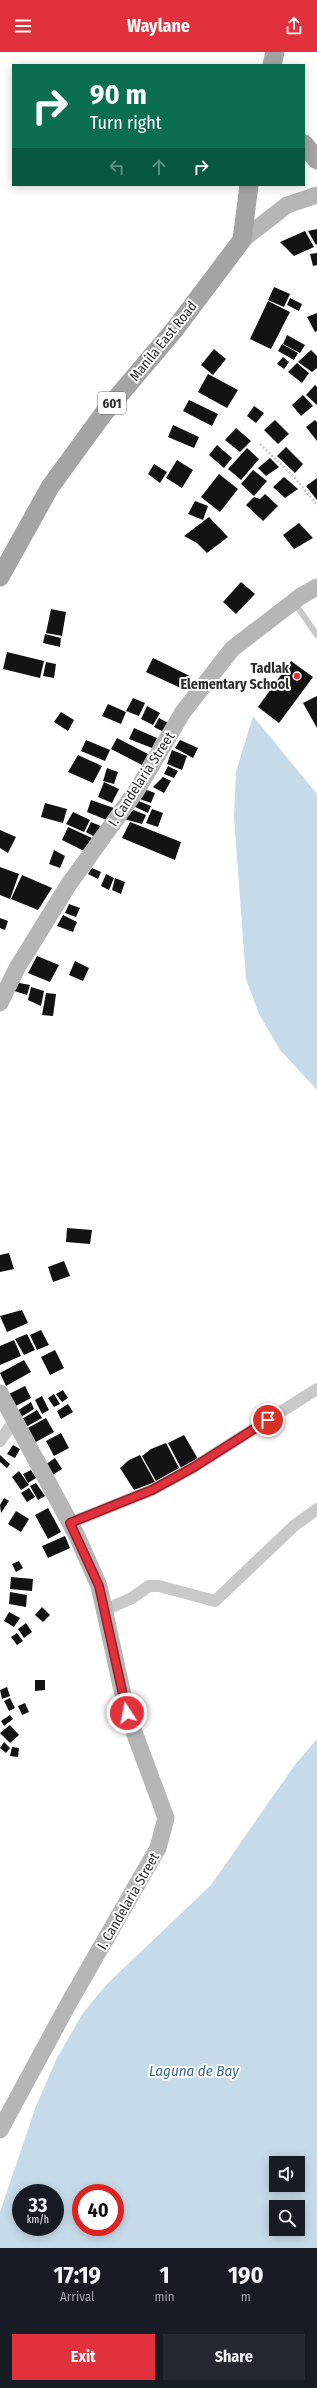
<!DOCTYPE html>
<style>
:root{--surface:#171b24;--page:#242831;--text:#f1f3f6;--muted:#9ea1a6;--accent:#e0313c}
body{margin:0;font-family:"Fira Sans Condensed",sans-serif;background:var(--page);color:var(--text);height:100vh;display:flex;flex-direction:column;font-size:15px;white-space:nowrap}
*{box-sizing:border-box;margin:0}
p{font-size:13px;color:var(--muted)}
.icon{flex:none;width:22px;height:22px;fill:none;stroke:currentColor;stroke-width:2;stroke-linecap:round;stroke-linejoin:round}
.map{position:relative;height:2196px;overflow:hidden}
.details{display:flex;flex-direction:column;background:var(--surface);flex:1}
.details>*{flex:none}
.top-card{position:absolute;left:12px;top:12px;width:293px;height:122px;border-radius:0px;box-shadow:0 2px 10px #0003;background:#0b6e4f;color:#fff;overflow:hidden}
.buttons{position:absolute;left:269px;top:2104px;display:grid;gap:8px}
.buttons a{display:grid;place-items:center;width:36px;height:36px;border-radius:0px;background:var(--surface);box-shadow:0 2px 10px #0003;font-size:20px}
.speed{position:absolute;left:12px;top:2132px;display:flex;gap:8px;font-size:20px;font-weight:700;text-align:center}
.speed>*{display:grid;place-content:center;width:52px;height:52px;border-radius:50%;background:var(--surface);box-shadow:0 2px 10px #0003;line-height:1}
.speed small{font-size:10px;font-weight:400}
.speed .limit{border:6px solid #d22;background:#fff;color:#111}
.pin{position:absolute;display:grid;place-items:center;width:34px;height:34px;color:#fff;margin:-17px;border:2px solid #fff;border-radius:50%;box-shadow:0 1px 4px #0007}
.me{position:absolute;width:44px;margin:-22px;rotate:349deg;stroke-linejoin:round;filter:drop-shadow(0 0 3px #0008)}
.turn{display:flex;align-items:center;gap:14px;height:84px;padding:0 12px;font-size:18px}
.turn .icon{width:52px;height:52px;stroke-width:2.5}
.turn b{display:block;font-size:28px;line-height:34px}
.lanes{display:flex;align-items:center;height:38px;padding:0 12px;background:#0003;justify-content:center;gap:20px;direction:ltr}
.lanes .off{opacity:.35}
.eta{display:flex;justify-content:space-evenly;align-items:center;height:68px;text-align:center}
.eta b{font-size:24px;font-weight:700;line-height:28px}
.action{display:flex;gap:8px;margin-top:auto;padding:8px 12px}
.action a{flex:1;height:46px;border-radius:0px;background:var(--accent);color:#fff;font-size:16px;font-weight:700;line-height:46px;text-align:center}
.action a+a{background:var(--page);color:var(--text)}
header{display:flex;justify-content:space-between;align-items:center;height:52px;padding:0 12px;background:var(--accent);color:#fff;font-size:18px;font-weight:700}
.map>svg:first-child{display:block}
.water{fill:#c6dbea;fill-rule:evenodd}
.building{fill:#131313}
.lines{fill:none;stroke-linecap:round;stroke-linejoin:round}
.path{stroke:#c9c9c9;stroke-width:2.5;stroke-dasharray:2 2;stroke-linecap:butt}
.lane{stroke:#c9c9c9;stroke-width:6}
.street{stroke:#c9c9c9;stroke-width:12}
.secondary{stroke:#b6b6b6;stroke-width:17}
.primary{stroke:#a4a4a4;stroke-width:19}
.route-casing{stroke:#922027;stroke-width:10}
.route{stroke:#e0313c;stroke-width:7}
.poi-dot{fill:#e0313c;stroke:#fff;stroke-width:1.5}
.labels{text-anchor:middle;stroke-width:4;stroke-linejoin:round;paint-order:stroke}
.shield{fill:#fff;stroke:#6b6b6b;stroke-width:1}
.shield-label{font-size:13px;font-weight:bold;fill:#2c2c2c}
.street-label{font-size:14px;fill:#2c2c2c;stroke:#fff}
.poi-label{font-size:14px;font-weight:bold;fill:#2c2c2c;stroke:#fff;text-anchor:end}
.water-label{font-size:15px;font-style:italic;fill:#3d6c8c;stroke:#fff}
</style>
<header><svg class="icon" aria-label="menu" viewBox="0 0 24 24"><path d="M4 6h16M4 12h16M4 18h16"/></svg>Waylane<svg class="icon" aria-label="share" viewBox="0 0 24 24"><path d="M12 15V3M7 8l5-5 5 5M5 13v7h14v-7"/></svg></header>
<div class="map">
<svg width="317" height="2196" viewBox="0 0 317 2196">
<rect width="100%" height="100%" fill="#fff"/>
<g class="water">
<path d="M 253,664 L 317,742 L 317,1038 L 280,998 L 259,962 L 246,927 L 234,765 L 236,720 Z"/>
<path d="M 317,1687 L 317,2196 L 0,2196 L 0,2160 L 36,2054 L 57,2006 L 83,1961 L 107,1932 L 211,1833 L 294,1714 ZM 276,2111 L 298,2111 L 298,2133 L 276,2133 ZM 21,2141 L 55,2141 L 55,2175 L 21,2175 ZM 81,2141 L 115,2141 L 115,2175 L 81,2175 ZM 276,2155 L 298,2155 L 298,2177 L 276,2177 Z"/>
</g>
<g class="building">
<path d="M 317,177 L 317,192 L 316,193 L 308,179 Z"/>
<path d="M 305,179 L 314,195 L 294,204 L 280,190 Z"/>
<path d="M 317,201 L 317,213 L 313,214 L 310,202 Z"/>
<path d="M 274,235 L 290,242 L 284,255 L 268,248 Z"/>
<path d="M 290,246 L 302,252 L 299,259 L 287,253 Z"/>
<path d="M 268,249 L 290,260 L 271,297 L 250,287 Z"/>
<path d="M 317,261 L 317,279 L 315,280 L 307,265 Z"/>
<path d="M 287,283 L 305,293 L 300,301 L 283,292 Z"/>
<path d="M 282,292 L 298,301 L 294,308 L 278,299 Z"/>
<path d="M 214,297 L 226,307 L 213,323 L 201,313 Z"/>
<path d="M 311,298 L 317,304 L 317,316 L 312,320 L 298,310 Z"/>
<path d="M 283,305 L 289,310 L 284,317 L 277,312 Z"/>
<path d="M 297,311 L 309,321 L 302,331 L 288,320 Z"/>
<path d="M 208,322 L 238,338 L 227,356 L 198,340 Z"/>
<path d="M 315,333 L 317,335 L 317,353 L 306,343 Z"/>
<path d="M 303,343 L 313,354 L 301,364 L 292,353 Z"/>
<path d="M 189,348 L 218,362 L 212,374 L 183,359 Z"/>
<path d="M 254,354 L 264,361 L 256,371 L 247,364 Z"/>
<path d="M 275,368 L 289,382 L 278,392 L 264,378 Z"/>
<path d="M 315,368 L 317,370 L 317,389 L 306,375 Z"/>
<path d="M 173,373 L 199,385 L 194,396 L 168,385 Z"/>
<path d="M 236,376 L 251,389 L 240,400 L 225,388 Z"/>
<path d="M 217,393 L 232,406 L 224,416 L 209,403 Z"/>
<path d="M 286,395 L 303,412 L 295,421 L 277,404 Z"/>
<path d="M 247,396 L 259,407 L 241,428 L 228,417 Z"/>
<path d="M 270,406 L 279,415 L 266,424 L 258,416 Z"/>
<path d="M 177,408 L 193,418 L 182,436 L 166,426 Z"/>
<path d="M 154,412 L 167,420 L 160,431 L 148,422 Z"/>
<path d="M 253,418 L 267,429 L 254,444 L 241,432 Z"/>
<path d="M 219,422 L 238,437 L 220,460 L 201,445 Z"/>
<path d="M 284,425 L 298,437 L 285,446 L 273,435 Z"/>
<path d="M 317,426 L 317,448 L 306,434 Z"/>
<path d="M 265,442 L 278,454 L 263,469 L 246,453 L 254,445 L 260,447 Z"/>
<path d="M 195,449 L 208,454 L 203,468 L 188,462 Z"/>
<path d="M 209,465 L 228,485 L 207,501 L 197,491 L 184,484 Z"/>
<path d="M 299,471 L 313,486 L 294,497 L 283,483 Z"/>
<path d="M 241,530 L 255,542 L 236,562 L 223,550 Z"/>
<path d="M 51,557 L 66,560 L 62,584 L 46,581 Z"/>
<path d="M 45,582 L 61,586 L 60,595 L 43,591 Z"/>
<path d="M 7,600 L 44,609 L 40,626 L 3,617 Z"/>
<path d="M 153,606 L 192,625 L 183,637 L 146,620 Z"/>
<path d="M 291,609 L 313,625 L 279,671 L 258,655 Z"/>
<path d="M 46,610 L 56,612 L 54,626 L 43,624 Z"/>
<path d="M 317,644 L 317,676 L 303,651 Z"/>
<path d="M 133,646 L 145,651 L 139,664 L 126,659 Z"/>
<path d="M 108,652 L 126,660 L 121,672 L 102,664 Z"/>
<path d="M 147,654 L 160,661 L 153,673 L 141,667 Z"/>
<path d="M 61,660 L 74,668 L 68,679 L 54,670 Z"/>
<path d="M 159,666 L 170,672 L 166,681 L 154,675 Z"/>
<path d="M 134,676 L 157,686 L 152,696 L 129,687 Z"/>
<path d="M 117,686 L 148,702 L 142,713 L 111,697 Z"/>
<path d="M 86,688 L 110,698 L 105,709 L 81,699 Z"/>
<path d="M 180,688 L 198,696 L 193,706 L 175,696 Z"/>
<path d="M 172,698 L 187,704 L 182,718 L 167,712 Z"/>
<path d="M 78,703 L 102,714 L 93,731 L 68,720 Z"/>
<path d="M 168,714 L 178,719 L 174,726 L 164,722 Z"/>
<path d="M 107,716 L 118,720 L 114,732 L 103,729 Z"/>
<path d="M 163,725 L 171,729 L 164,741 L 153,735 Z"/>
<path d="M 104,730 L 119,737 L 112,751 L 98,745 Z"/>
<path d="M 141,736 L 155,741 L 151,751 L 137,746 Z"/>
<path d="M 91,748 L 114,756 L 109,769 L 87,760 Z"/>
<path d="M 136,748 L 151,754 L 148,761 L 133,754 Z"/>
<path d="M 45,751 L 67,757 L 63,771 L 41,765 Z"/>
<path d="M 129,756 L 146,763 L 142,772 L 124,767 Z"/>
<path d="M 152,757 L 163,761 L 158,775 L 146,771 Z"/>
<path d="M 73,760 L 90,768 L 84,780 L 66,772 Z"/>
<path d="M 91,770 L 103,775 L 97,786 L 86,780 Z"/>
<path d="M 130,770 L 181,790 L 175,808 L 122,786 Z"/>
<path d="M 68,775 L 92,786 L 86,800 L 62,788 Z"/>
<path d="M 0,778 L 16,785 L 8,801 L 0,796 Z"/>
<path d="M 54,798 L 65,804 L 60,816 L 49,812 Z"/>
<path d="M 0,815 L 19,822 L 10,847 L 0,843 Z"/>
<path d="M 92,816 L 101,820 L 98,827 L 88,822 Z"/>
<path d="M 106,822 L 114,826 L 109,838 L 101,834 Z"/>
<path d="M 22,823 L 52,836 L 38,858 L 11,847 Z"/>
<path d="M 115,826 L 125,830 L 121,842 L 112,838 Z"/>
<path d="M 69,852 L 80,856 L 76,865 L 65,861 Z"/>
<path d="M 63,863 L 77,870 L 73,880 L 57,874 Z"/>
<path d="M 0,866 L 8,869 L 5,878 L 0,876 Z"/>
<path d="M 37,904 L 59,913 L 50,930 L 28,921 Z"/>
<path d="M 75,909 L 89,916 L 83,929 L 69,923 Z"/>
<path d="M 14,930 L 30,933 L 27,943 L 11,938 Z"/>
<path d="M 31,935 L 44,939 L 41,954 L 28,948 Z"/>
<path d="M 46,941 L 56,942 L 53,964 L 42,963 Z"/>
<path d="M 67,1176 L 92,1178 L 90,1192 L 66,1190 Z"/>
<path d="M 9,1201 L 14,1217 L 0,1220 L 0,1203 Z"/>
<path d="M 64,1209 L 70,1224 L 53,1230 L 48,1215 Z"/>
<path d="M 22,1258 L 28,1271 L 7,1280 L 0,1264 Z"/>
<path d="M 41,1278 L 49,1293 L 37,1298 L 30,1283 Z"/>
<path d="M 27,1282 L 35,1298 L 24,1303 L 15,1287 Z"/>
<path d="M 14,1288 L 21,1304 L 0,1313 L 0,1294 Z"/>
<path d="M 55,1298 L 64,1316 L 50,1323 L 41,1305 Z"/>
<path d="M 24,1308 L 31,1320 L 6,1334 L 0,1321 Z"/>
<path d="M 25,1334 L 31,1346 L 16,1354 L 9,1342 Z"/>
<path d="M 63,1338 L 68,1346 L 62,1350 L 56,1342 Z"/>
<path d="M 54,1342 L 60,1352 L 54,1355 L 48,1346 Z"/>
<path d="M 42,1344 L 49,1358 L 42,1362 L 35,1348 Z"/>
<path d="M 31,1350 L 34,1357 L 21,1365 L 17,1359 Z"/>
<path d="M 68,1352 L 73,1360 L 61,1367 L 57,1359 Z"/>
<path d="M 37,1358 L 42,1366 L 24,1376 L 20,1368 Z"/>
<path d="M 46,1366 L 54,1380 L 34,1391 L 26,1377 Z"/>
<path d="M 61,1381 L 69,1396 L 54,1404 L 46,1389 Z"/>
<path d="M 184,1383 L 198,1407 L 181,1416 L 168,1391 Z"/>
<path d="M 166,1391 L 179,1416 L 156,1429 L 142,1404 L 151,1397 Z"/>
<path d="M 13,1393 L 20,1397 L 15,1406 L 7,1402 Z"/>
<path d="M 0,1403 L 10,1412 L 7,1416 L 0,1410 Z"/>
<path d="M 140,1403 L 155,1430 L 134,1438 L 120,1416 L 129,1408 Z"/>
<path d="M 55,1406 L 62,1417 L 51,1424 L 45,1413 Z"/>
<path d="M 31,1418 L 36,1426 L 28,1431 L 23,1422 Z"/>
<path d="M 19,1419 L 29,1433 L 21,1438 L 12,1425 Z"/>
<path d="M 36,1431 L 45,1444 L 38,1448 L 30,1434 Z"/>
<path d="M 29,1436 L 35,1445 L 27,1450 L 21,1441 Z"/>
<path d="M 4,1446 L 9,1449 L 1,1461 L 0,1453 Z"/>
<path d="M 48,1456 L 61,1480 L 48,1487 L 35,1463 Z"/>
<path d="M 16,1459 L 29,1467 L 21,1480 L 8,1472 Z"/>
<path d="M 65,1484 L 70,1496 L 48,1506 L 42,1494 Z"/>
<path d="M 19,1509 L 23,1516 L 16,1520 L 12,1512 Z"/>
<path d="M 11,1525 L 33,1527 L 32,1539 L 10,1537 Z"/>
<path d="M 10,1540 L 27,1543 L 26,1555 L 9,1552 Z"/>
<path d="M 42,1555 L 50,1563 L 43,1570 L 35,1563 Z"/>
<path d="M 9,1560 L 20,1566 L 14,1575 L 4,1569 Z"/>
<path d="M 26,1571 L 32,1580 L 24,1586 L 18,1577 Z"/>
<path d="M 17,1581 L 23,1589 L 17,1593 L 11,1585 Z"/>
<path d="M 35,1628 L 45,1628 L 45,1638 L 35,1639 Z"/>
<path d="M 7,1635 L 10,1644 L 2,1647 L 0,1638 Z"/>
<path d="M 10,1646 L 15,1656 L 9,1659 L 4,1649 Z"/>
<path d="M 25,1651 L 29,1660 L 22,1663 L 18,1654 Z"/>
<path d="M 10,1663 L 13,1667 L 4,1674 L 1,1669 Z"/>
<path d="M 10,1673 L 19,1683 L 10,1691 L 0,1681 Z"/>
<path d="M 4,1690 L 10,1696 L 6,1701 L 0,1696 Z"/>
<path d="M 12,1695 L 19,1696 L 18,1705 L 10,1704 Z"/>
</g>
<g class="lines">
<path class="path" d="M 260,392 L 295,426 L 317,453"/>
<path class="lane" d="M 294,550 L 317,583"/>
<g class="street">
<path d="M 0,1389 L 14,1369"/>
<path d="M 70,1471 L 152,1438 L 194,1415 L 317,1337"/>
<path d="M 105,1558 L 132,1546 L 149,1534 L 159,1534 L 215,1549 L 295,1473 L 317,1457"/>
</g>
<g class="secondary">
<path d="M 242,188 L 287,153 L 317,143"/>
<path d="M 0,951 L 17,916 L 69,832 L 137,738 L 183,660 L 232,597 L 301,544 L 317,535"/>
<path d="M 0,1341 L 77,1484 L 99,1534 L 127,1661 L 166,1766 L 158,1796 L 70,1949 L 0,2078"/>
</g>
<g class="primary">
<path d="M 272,13 L 275,0"/>
<path d="M 304,92 L 317,108"/>
<path d="M 0,525 L 50,435 L 104,361 L 175,277 L 242,188 L 249,133"/>
</g>
</g>
<g class="lines">
<defs>
<path id="route" d="M 127,1661 L 99,1534 L 70,1471 L 152,1438 L 194,1415 L 268,1368"/>
</defs>
<use href="#route" class="route-casing"/>
<use href="#route" class="route"/>
</g>
<circle class="poi-dot" cx="297" cy="624" r="4"/>
<g class="labels">
<rect class="shield" x="98" y="340" width="28" height="22" rx="3"/>
<g class="shield-label">
<text x="112" y="356">601</text>
</g>
<g class="street-label">
<text transform="translate(163 289) rotate(-51)" y="5">Manila East Road</text>
<text transform="translate(141 727) rotate(-57)" y="5">I. Candelaria Street</text>
<text transform="translate(128 1849) rotate(-60)" y="5">I. Candelaria Street</text>
</g>
<g class="poi-label">
<text x="289" y="621">Tadlak<tspan x="289" dy="16">Elementary School</tspan></text>
</g>
<g class="water-label">
<text x="194" y="2024">Laguna de Bay</text>
</g>
</g>
</svg>
<div class="buttons">
<a><svg class="icon" aria-label="sound" viewBox="0 0 24 24"><path d="M4 9h4l5-4v14l-5-4H4zM17 9q2 3 0 6"/></svg></a>
<a><svg class="icon" aria-label="search" viewBox="0 0 24 24"><circle cx="10" cy="10" r="6"/><path d="M15 15l6 6"/></svg></a>
</div>
<div class="speed"><div>33<small>km/h</small></div><div class="limit">40</div></div>
<div class="pin" style="left:268px;top:1368px;background:#d93025"><svg class="icon" aria-label="arrive" viewBox="0 0 24 24"><path d="M6 21V4h12l-3 4 3 4H6"/></svg></div>
<svg class="me" style="left:127px;top:1661px" viewBox="-20 -20 40 40"><circle r="17" fill="#e0313c" stroke="#fff" stroke-width="3"/><path d="M0-11L8 9 0 5-8 9z" fill="#fff"/></svg>
<div class="top-card">
<div class="turn"><svg class="icon" aria-label="right" viewBox="0 0 24 24"><path d="M7 20v-9h11M14 6l5 5-5 5"/></svg><div><b>90 m</b>Turn right</div></div>
<div class="lanes"><svg class="icon off" aria-label="left" viewBox="0 0 24 24"><path d="M17 20v-9H6M10 6l-5 5 5 5"/></svg><svg class="icon off" aria-label="ahead" viewBox="0 0 24 24"><path d="M12 20V5M6 11l6-6 6 6"/></svg><svg class="icon" aria-label="right" viewBox="0 0 24 24"><path d="M7 20v-9h11M14 6l5 5-5 5"/></svg></div>
</div>
</div>
<section class="details">
<div class="eta">
<div><b>17:19</b><p>Arrival</p></div>
<div><b>1</b><p>min</p></div>
<div><b>190</b><p>m</p></div>
</div>
<div class="action"><a>Exit</a><a>Share</a></div>
</section>
